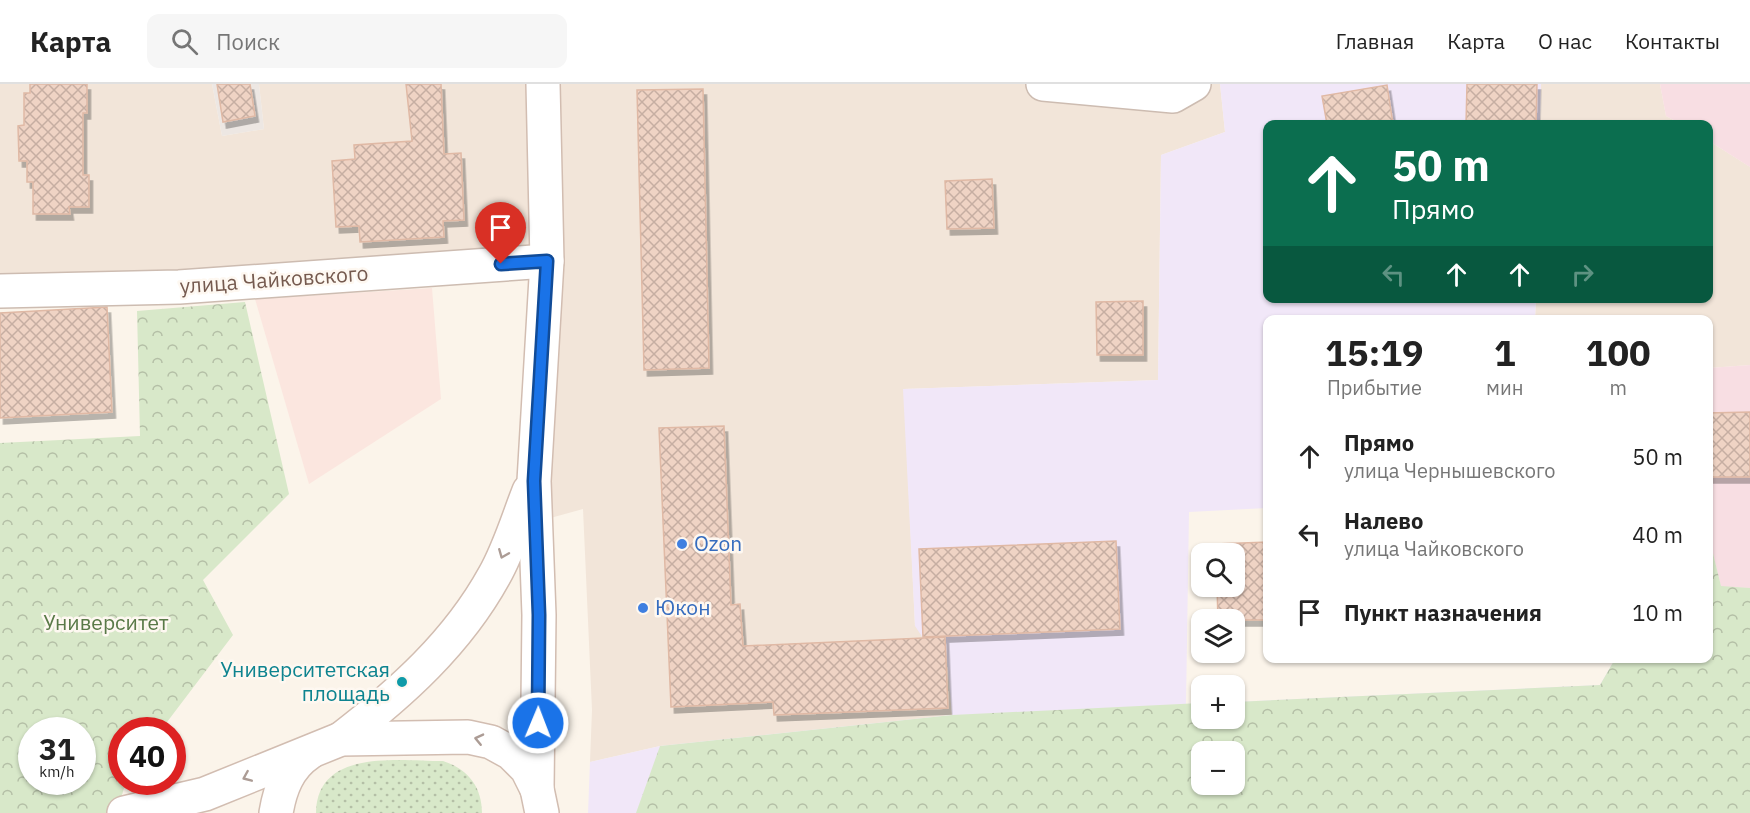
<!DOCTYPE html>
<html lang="ru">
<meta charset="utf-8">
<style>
:root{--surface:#fff;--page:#f6f6f6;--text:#222;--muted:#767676;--line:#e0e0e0}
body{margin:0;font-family:"IBM Plex Sans",sans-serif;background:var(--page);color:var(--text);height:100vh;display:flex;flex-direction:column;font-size:22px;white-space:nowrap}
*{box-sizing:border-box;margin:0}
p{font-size:20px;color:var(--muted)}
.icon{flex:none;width:33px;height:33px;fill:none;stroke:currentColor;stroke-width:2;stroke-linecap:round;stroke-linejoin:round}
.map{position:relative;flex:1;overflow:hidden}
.panel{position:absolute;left:1263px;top:231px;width:450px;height:348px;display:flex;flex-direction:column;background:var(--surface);border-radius:12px;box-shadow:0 2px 4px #0004}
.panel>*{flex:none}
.hud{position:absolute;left:1263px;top:36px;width:450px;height:183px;border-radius:12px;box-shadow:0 2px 4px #0004;background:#0b6e4f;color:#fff;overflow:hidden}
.buttons{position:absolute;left:1191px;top:459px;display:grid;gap:12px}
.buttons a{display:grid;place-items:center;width:54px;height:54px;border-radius:12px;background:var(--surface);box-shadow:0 2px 4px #0004;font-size:30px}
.speed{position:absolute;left:18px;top:633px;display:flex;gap:12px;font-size:30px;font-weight:700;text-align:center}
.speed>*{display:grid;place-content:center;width:78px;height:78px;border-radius:50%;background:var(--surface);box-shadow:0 2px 4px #0004;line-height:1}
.speed small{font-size:15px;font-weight:400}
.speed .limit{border:9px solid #d22;background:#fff;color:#111}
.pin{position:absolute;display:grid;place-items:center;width:51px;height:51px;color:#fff;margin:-62px -26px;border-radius:50% 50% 50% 0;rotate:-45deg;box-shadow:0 0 6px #0007}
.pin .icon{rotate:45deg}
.me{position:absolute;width:66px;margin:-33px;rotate:1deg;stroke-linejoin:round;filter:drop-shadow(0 0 4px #0008)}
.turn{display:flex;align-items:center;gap:21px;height:126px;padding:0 30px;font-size:27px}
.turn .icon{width:78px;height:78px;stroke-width:2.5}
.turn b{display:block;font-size:42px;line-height:51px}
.lanes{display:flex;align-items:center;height:57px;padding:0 30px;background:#0003;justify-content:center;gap:30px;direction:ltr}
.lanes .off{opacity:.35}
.eta{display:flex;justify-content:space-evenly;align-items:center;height:102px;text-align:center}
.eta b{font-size:36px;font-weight:800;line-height:42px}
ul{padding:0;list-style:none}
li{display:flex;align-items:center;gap:18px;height:78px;padding:0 30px}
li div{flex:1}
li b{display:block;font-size:22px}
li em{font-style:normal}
header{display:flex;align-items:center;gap:36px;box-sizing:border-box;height:84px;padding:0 30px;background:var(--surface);border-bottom:2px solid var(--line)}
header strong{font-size:28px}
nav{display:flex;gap:33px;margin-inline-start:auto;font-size:21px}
.search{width:420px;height:54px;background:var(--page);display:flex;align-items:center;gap:15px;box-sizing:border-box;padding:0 21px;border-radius:12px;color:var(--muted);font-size:22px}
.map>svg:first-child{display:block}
.residential{fill:#f2e5d9}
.commercial{fill:#fbe6df}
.industrial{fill:#ede7e3}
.education{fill:#f1e7f8;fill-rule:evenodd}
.medical{fill:#f8dee3}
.grass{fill:url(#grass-dots)}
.forest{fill:url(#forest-crowns);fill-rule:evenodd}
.building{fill:url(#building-cross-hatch);stroke:#e0b9a5;stroke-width:1.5;filter:url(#shadow)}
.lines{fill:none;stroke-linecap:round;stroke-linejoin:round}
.street-casing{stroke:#cdbcb1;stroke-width:36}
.secondary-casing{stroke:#d2bdb1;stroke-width:36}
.street{stroke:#fff;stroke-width:33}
.secondary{stroke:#fff;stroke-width:33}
.oneway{stroke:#ac9c95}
.route-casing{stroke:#114b97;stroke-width:15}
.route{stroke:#1a73e8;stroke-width:10}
.shop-dot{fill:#3f7fe0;stroke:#fef8f1;stroke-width:2}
.culture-dot{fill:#0f9aa8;stroke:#fef8f1;stroke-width:2}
.labels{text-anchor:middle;stroke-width:5;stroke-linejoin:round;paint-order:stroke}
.street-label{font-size:21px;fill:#755a4f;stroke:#fef8f1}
.shop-label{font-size:21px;fill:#366cbe;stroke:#fef8f1;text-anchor:start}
.park-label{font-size:21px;fill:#597947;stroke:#fef8f1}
.culture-label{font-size:21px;fill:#0d838f;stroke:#fef8f1;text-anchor:end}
</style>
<header>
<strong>Карта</strong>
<div class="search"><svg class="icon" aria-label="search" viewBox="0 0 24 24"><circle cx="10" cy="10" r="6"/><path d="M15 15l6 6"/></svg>Поиск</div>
<nav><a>Главная</a><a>Карта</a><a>О нас</a><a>Контакты</a></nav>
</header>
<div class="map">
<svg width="1750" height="729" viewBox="0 0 1750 729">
<defs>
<pattern id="grass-dots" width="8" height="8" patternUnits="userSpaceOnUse" patternTransform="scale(1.5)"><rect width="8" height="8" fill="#d8e8c9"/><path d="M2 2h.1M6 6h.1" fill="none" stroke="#b4bfa6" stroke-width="1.8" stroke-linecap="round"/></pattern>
<pattern id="forest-crowns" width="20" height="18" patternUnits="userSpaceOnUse" patternTransform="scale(1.5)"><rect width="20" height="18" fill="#d8e8c9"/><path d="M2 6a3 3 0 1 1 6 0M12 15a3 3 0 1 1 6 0" fill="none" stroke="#b4bfa6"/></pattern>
<pattern id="building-cross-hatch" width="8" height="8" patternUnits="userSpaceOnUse" patternTransform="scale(1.5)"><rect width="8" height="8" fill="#efd3c4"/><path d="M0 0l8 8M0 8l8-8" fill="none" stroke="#c6aea2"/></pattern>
<filter id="shadow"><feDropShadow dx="3.5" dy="6" stdDeviation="0" flood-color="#0004"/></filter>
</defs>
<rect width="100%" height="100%" fill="#fbf4ea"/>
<g class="residential">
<path d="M 0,0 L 212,0 L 222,52 L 264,45 L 259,0 L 1220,0 L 1225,48 L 1161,71 L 1158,296 L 904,305 L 915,542 L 945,552 L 952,631 L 660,662 L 590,678 L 592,626 L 583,425 L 536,438 L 547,177 L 0,207 Z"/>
<path d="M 1541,0 L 1660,0 L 1666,32 L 1681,40 L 1540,40 Z"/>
<path d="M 1709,57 L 1750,83 L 1750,281 L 1709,284 L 1708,236 L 1535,236 L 1536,215 L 1708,214 Z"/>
</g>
<path class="commercial" d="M 432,204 L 441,315 L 309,400 L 255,215 Z"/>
<path class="industrial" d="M 212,0 L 259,0 L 264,45 L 222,52 Z"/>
<path class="education" d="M 1220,0 L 1541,0 L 1540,40 L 1268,40 L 1268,214 L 1536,215 L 1535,235 L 1268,236 L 1267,424 L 1189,428 L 1186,620 L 1201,619 L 1202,634 L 1234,634 L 1235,618 L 1600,601 L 1615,575 L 1708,574 L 1708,453 L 1721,502 L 1750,504 L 1750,729 L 588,729 L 590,678 L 660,662 L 952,631 L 945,553 L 923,554 L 915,542 L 903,305 L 1158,296 L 1161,71 L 1225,48 ZM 1202,668 L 1234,668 L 1234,700 L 1202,700 Z"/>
<g class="medical">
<path d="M 1660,0 L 1750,0 L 1750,83 L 1709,57 L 1708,40 L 1681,40 L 1666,32 Z"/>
<path d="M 1750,281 L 1750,504 L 1721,503 L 1709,453 L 1709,284 Z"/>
</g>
<path class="grass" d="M 443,677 C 468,685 482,703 482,729 L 316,729 C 317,664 399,677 443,677 Z"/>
<g class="forest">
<path d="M 245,218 L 289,410 L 203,496 L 233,551 L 161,646 L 122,646 L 122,698 L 126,698 L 116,729 L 0,729 L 0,359 L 140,352 L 137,227 ZM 32,646 L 82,646 L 82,698 L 32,698 Z"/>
<path d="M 1709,453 L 1721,502 L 1750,504 L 1750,729 L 636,729 L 660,662 L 952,631 L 1201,619 L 1202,634 L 1234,634 L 1235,618 L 1600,601 L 1615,575 L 1708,574 ZM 1202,668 L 1234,668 L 1234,700 L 1202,700 Z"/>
</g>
<g class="building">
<path d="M 30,0 L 87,0 L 87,29 L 83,29 L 83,91 L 89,91 L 89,123 L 69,123 L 70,130 L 33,130 L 33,98 L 27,98 L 27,77 L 19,77 L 18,42 L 24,41 L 24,9 L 30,9 Z"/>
<path d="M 217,0 L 250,0 L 255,32 L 223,38 Z"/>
<path d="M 406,0 L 441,0 L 444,70 L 461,69 L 464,136 L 443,137 L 444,153 L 360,158 L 359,142 L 336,143 L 332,77 L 355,75 L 354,61 L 412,57 Z"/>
<path d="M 1467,0 L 1537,0 L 1536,40 L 1466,40 Z"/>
<path d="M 1387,1 L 1393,40 L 1327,40 L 1322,12 Z"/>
<path d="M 703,5 L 709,284 L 644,286 L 637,6 Z"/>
<path d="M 992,95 L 994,144 L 947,145 L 945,97 Z"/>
<path d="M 1143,217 L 1143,271 L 1097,271 L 1096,218 Z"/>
<path d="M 107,223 L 112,328 L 0,334 L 0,229 Z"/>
<path d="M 1750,328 L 1750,393 L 1708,393 L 1708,329 Z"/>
<path d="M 724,342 L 731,521 L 740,520 L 743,562 L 945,553 L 948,624 L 774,631 L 773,618 L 671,623 L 659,344 Z"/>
<path d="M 1116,457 L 1120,545 L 923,553 L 919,465 Z"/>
<path d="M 1268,458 L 1268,536 L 1218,536 L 1217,502 L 1234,502 L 1234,470 L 1215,470 L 1215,460 Z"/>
</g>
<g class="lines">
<defs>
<g id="street">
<path d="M 1043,0 L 1173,12 L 1194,0"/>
<path d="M 0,207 L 179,203 L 547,177"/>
</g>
<g id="secondary">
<path d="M 341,655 C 401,609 457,559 494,492 C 509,466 518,435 529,407"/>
<path d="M 124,729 L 205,710 L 341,655 L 468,653 L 491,658 L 511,669 L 527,685 L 537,705"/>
<path d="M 276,729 C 280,705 288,683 309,669"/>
<path d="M 542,729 L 537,705 L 539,531 L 534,397 L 547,177 L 543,0"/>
</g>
</defs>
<use href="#street" class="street-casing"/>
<use href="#secondary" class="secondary-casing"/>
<use href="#street" class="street"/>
<use href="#secondary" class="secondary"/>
</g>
<defs><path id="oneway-chevron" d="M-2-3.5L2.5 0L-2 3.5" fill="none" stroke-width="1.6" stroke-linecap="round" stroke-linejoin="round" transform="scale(1.5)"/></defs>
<g class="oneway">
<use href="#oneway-chevron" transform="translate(503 470) rotate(112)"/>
<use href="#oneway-chevron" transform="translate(479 655) rotate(-167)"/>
<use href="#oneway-chevron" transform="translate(247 693) rotate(157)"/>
</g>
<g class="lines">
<defs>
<path id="route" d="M 501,180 L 547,177 L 534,397 L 539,531 L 538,639"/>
</defs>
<use href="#route" class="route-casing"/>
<use href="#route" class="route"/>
</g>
<g class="shop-dot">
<circle cx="682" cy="460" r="6"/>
<circle cx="643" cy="524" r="6"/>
</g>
<circle class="culture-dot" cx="402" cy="598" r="6"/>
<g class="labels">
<g class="street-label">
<text transform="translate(274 196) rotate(-4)" y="7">улица Чайковского</text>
</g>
<g class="shop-label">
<text x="694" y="467">Ozon</text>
<text x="655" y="531">Юкон</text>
</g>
<g class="park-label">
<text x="106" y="546">Университет</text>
</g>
<g class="culture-label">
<text x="390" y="593">Университетская<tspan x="390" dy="24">площадь</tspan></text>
</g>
</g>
</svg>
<div class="buttons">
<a><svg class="icon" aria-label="search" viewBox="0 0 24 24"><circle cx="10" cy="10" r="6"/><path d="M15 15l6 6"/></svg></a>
<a><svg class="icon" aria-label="layers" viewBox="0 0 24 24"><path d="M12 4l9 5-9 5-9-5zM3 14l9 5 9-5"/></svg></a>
<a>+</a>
<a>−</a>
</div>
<div class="speed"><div>31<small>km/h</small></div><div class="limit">40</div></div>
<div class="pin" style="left:501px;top:180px;background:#d93025"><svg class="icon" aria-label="arrive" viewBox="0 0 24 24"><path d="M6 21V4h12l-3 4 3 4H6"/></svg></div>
<svg class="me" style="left:538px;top:639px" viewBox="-20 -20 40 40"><circle r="17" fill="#1a73e8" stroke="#fff" stroke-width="3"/><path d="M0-11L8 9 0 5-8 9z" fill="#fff"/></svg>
<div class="hud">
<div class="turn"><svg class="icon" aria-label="ahead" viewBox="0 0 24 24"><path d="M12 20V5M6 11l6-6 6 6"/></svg><div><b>50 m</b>Прямо</div></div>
<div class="lanes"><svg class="icon off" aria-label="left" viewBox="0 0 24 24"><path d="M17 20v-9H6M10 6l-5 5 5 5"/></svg><svg class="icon" aria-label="ahead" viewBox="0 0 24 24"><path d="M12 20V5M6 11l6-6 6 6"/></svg><svg class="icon" aria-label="ahead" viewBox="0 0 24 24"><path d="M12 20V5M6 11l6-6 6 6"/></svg><svg class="icon off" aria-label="right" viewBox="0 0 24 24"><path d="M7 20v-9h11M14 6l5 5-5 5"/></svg></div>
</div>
<section class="panel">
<div class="eta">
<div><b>15:19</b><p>Прибытие</p></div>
<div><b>1</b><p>мин</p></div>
<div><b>100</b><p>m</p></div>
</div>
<ul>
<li><svg class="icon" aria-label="ahead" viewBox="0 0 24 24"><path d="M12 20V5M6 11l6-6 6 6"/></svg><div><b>Прямо</b><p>улица Чернышевского</p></div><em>50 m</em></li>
<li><svg class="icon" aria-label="left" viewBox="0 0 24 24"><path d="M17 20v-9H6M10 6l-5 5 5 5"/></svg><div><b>Налево</b><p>улица Чайковского</p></div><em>40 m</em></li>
<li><svg class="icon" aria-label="arrive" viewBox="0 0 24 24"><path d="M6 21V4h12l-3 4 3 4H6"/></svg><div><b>Пункт назначения</b></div><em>10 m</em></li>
</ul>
</section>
</div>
